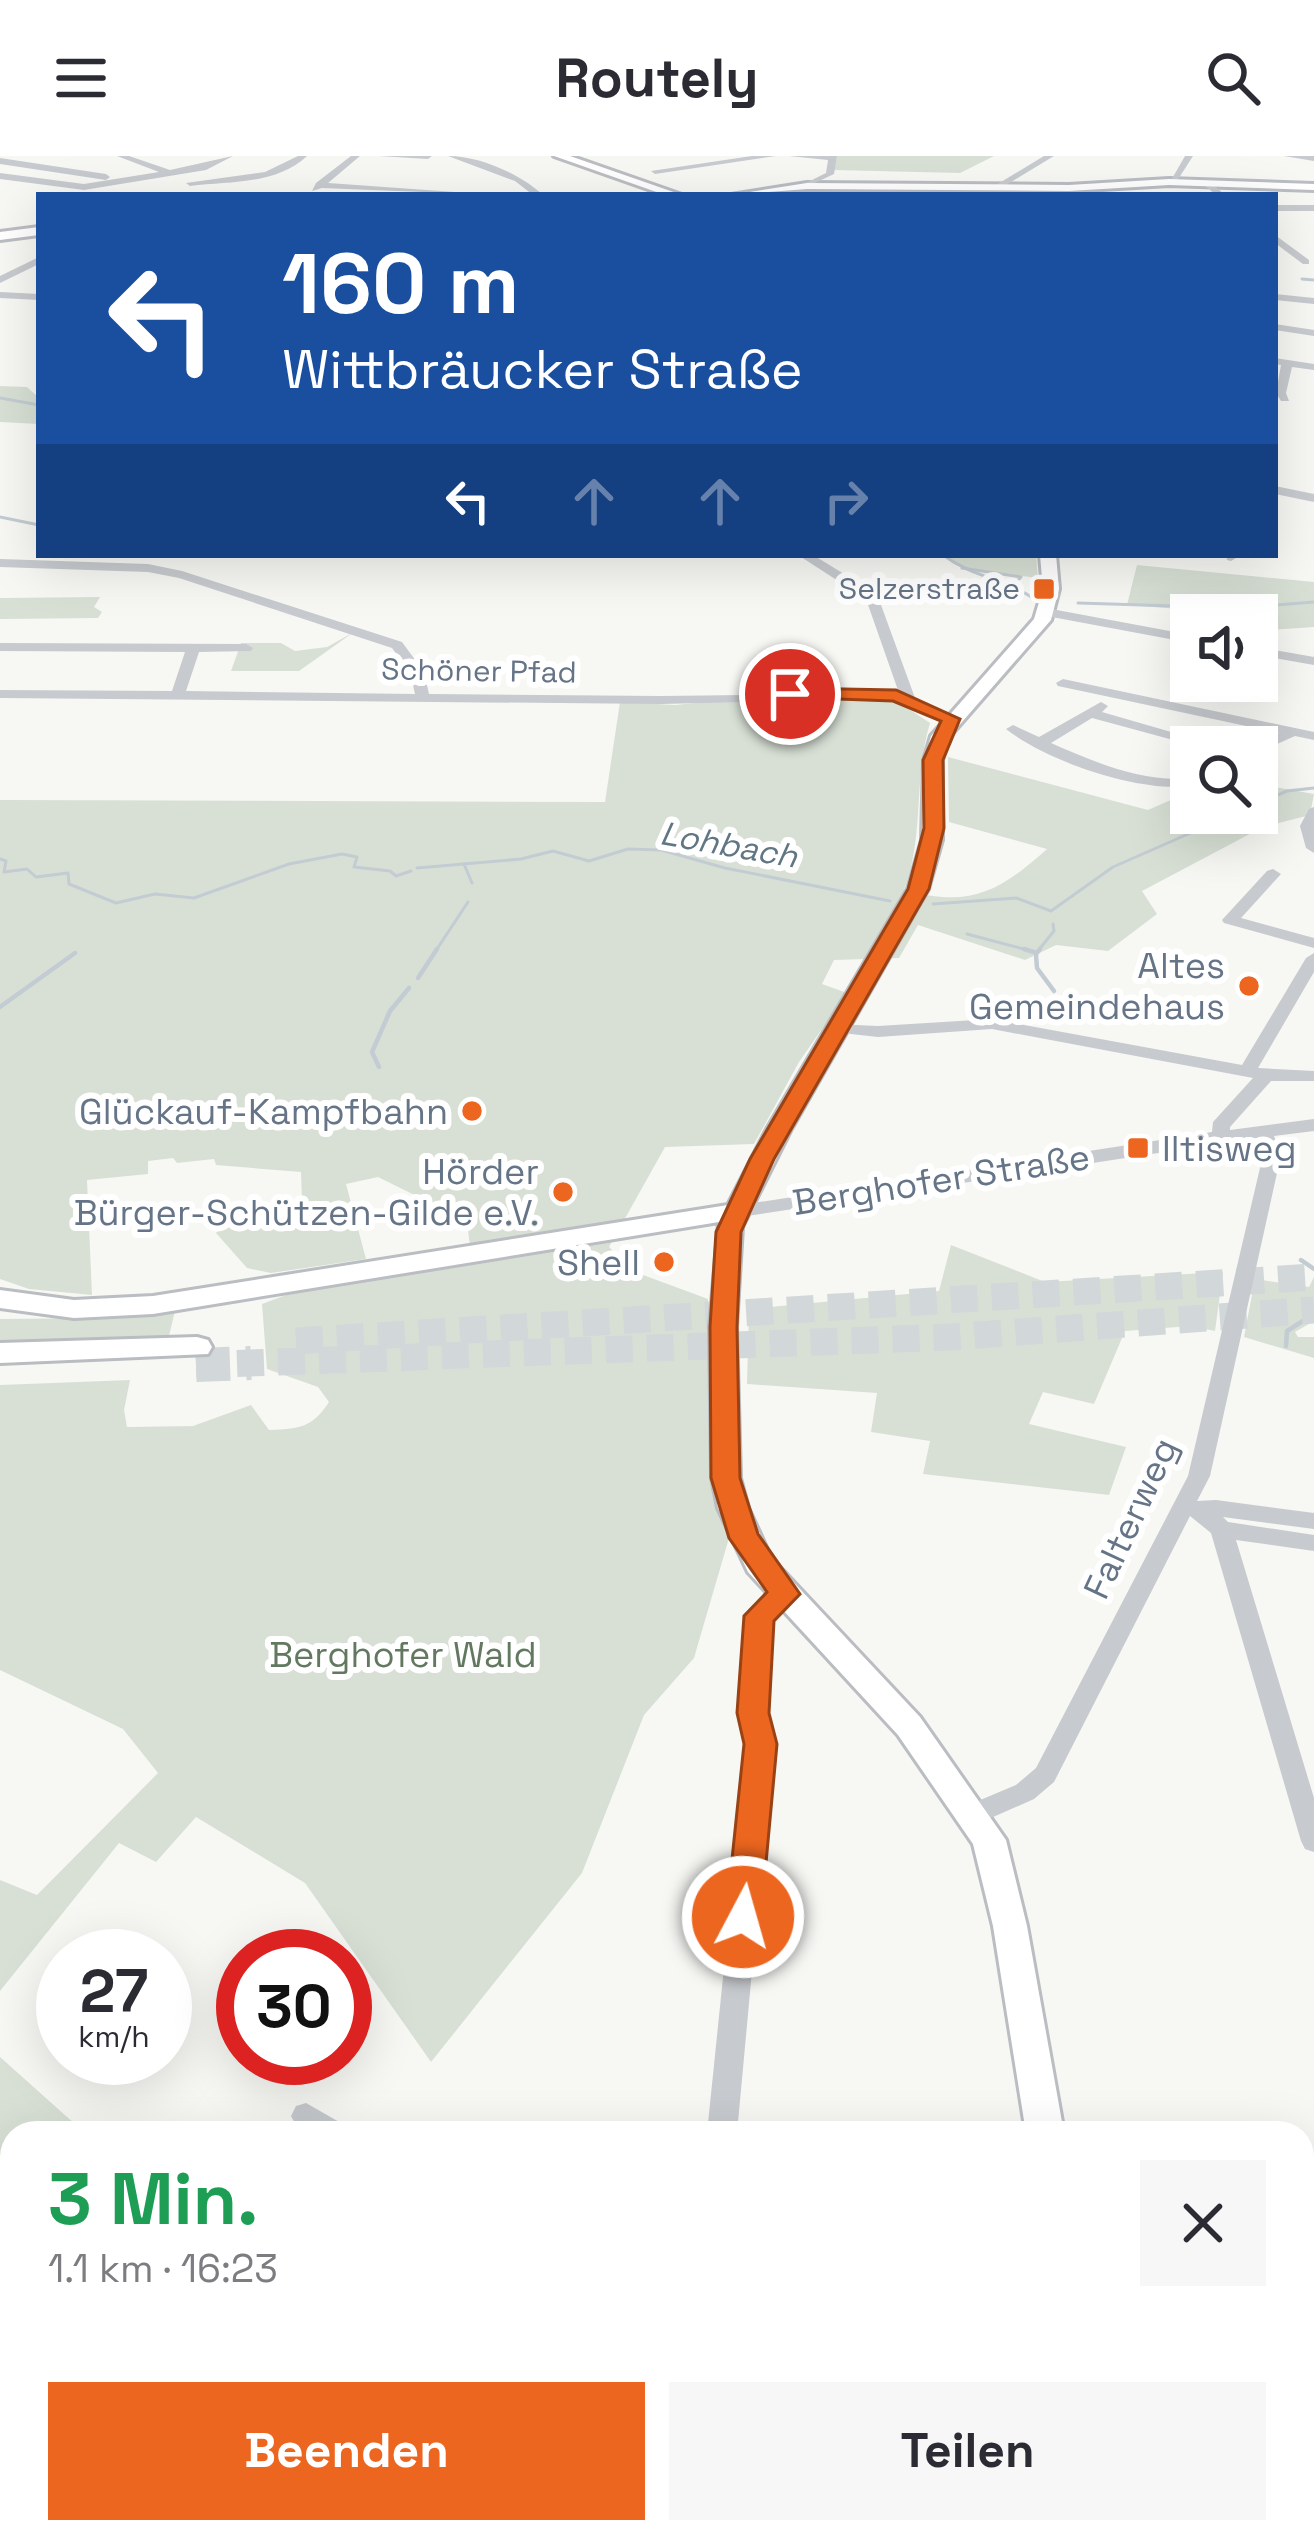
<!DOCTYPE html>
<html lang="de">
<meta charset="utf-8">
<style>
:root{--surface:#fff;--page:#f7f7f7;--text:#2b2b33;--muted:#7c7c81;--accent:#ed661f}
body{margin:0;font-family:"Space Grotesk",sans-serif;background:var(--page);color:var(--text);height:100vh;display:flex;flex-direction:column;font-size:45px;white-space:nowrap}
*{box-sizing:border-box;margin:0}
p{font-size:39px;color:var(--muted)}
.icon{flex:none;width:66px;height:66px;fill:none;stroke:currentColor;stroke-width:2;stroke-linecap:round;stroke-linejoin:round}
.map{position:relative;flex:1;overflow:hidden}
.panel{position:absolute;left:0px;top:1965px;width:1314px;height:423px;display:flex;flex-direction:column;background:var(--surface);border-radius:36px 36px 0 0;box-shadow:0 12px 48px #0002}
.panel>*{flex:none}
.hud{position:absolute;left:36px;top:36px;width:1242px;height:366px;border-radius:0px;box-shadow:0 12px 48px #0002;background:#1a4fa0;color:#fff;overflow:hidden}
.controls{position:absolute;left:1170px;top:438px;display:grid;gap:24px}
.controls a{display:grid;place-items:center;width:108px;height:108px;border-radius:0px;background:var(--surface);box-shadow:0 12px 48px #0002;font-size:60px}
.speed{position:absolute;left:36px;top:1773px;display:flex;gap:24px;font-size:60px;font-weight:700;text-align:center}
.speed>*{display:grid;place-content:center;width:156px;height:156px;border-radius:50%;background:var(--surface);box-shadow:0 12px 48px #0002;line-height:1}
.speed small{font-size:30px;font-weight:400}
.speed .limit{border:18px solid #d22;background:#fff;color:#111}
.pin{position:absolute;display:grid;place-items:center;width:102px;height:102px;color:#fff;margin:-51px;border:6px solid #fff;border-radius:50%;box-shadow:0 3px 12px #0007}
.me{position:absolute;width:132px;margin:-66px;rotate:6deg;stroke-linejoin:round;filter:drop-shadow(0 0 9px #0008)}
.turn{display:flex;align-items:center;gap:42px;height:252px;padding:0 48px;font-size:54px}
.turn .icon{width:156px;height:156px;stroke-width:2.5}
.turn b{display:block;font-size:84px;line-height:102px}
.lanes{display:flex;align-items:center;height:114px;padding:0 48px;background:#0003;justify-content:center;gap:60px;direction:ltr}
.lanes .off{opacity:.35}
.round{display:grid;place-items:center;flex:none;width:126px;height:126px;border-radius:0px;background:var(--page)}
.headline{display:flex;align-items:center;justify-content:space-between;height:204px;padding:0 48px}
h1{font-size:72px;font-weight:700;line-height:90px;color:#1e9e55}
.action{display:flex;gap:24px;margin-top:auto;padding:24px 48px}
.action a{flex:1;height:138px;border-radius:0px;background:var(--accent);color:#fff;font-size:48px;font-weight:700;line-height:138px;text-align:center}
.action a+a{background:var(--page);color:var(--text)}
header{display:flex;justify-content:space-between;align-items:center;height:156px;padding:0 48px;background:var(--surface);font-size:54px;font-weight:700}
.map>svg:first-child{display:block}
.green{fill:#d8e0d5}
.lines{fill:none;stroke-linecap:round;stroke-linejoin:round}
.stream-far1{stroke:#c3ccd2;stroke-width:3}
.stream{stroke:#c3ccd2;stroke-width:4.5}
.highway-tunnel-far1{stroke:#d2d7d9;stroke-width:27;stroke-dasharray:27 14;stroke-linecap:butt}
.highway-tunnel{stroke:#d2d7d9;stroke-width:34;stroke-dasharray:34 16;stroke-linecap:butt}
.major-casing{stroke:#babdc2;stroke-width:6}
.highway-casing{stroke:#b9bcc0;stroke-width:6}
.minor{fill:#c7cace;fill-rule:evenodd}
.major{fill:#fff;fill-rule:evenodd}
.highway{fill:#fff;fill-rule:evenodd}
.route{fill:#ed661f;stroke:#9a4214;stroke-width:3}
.poi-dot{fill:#ed661f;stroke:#fff;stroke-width:4.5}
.labels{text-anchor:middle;stroke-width:12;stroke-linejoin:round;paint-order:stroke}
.far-poi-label{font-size:30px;fill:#657487;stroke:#fff;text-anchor:end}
.far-street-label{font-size:30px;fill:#657487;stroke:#fff}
.far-water-label{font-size:33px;font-style:italic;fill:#607683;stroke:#fff}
.poi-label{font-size:36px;fill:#657487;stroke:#fff;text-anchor:end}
.street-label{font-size:36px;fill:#657487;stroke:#fff}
.park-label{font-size:36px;fill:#627960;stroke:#fff}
</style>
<header><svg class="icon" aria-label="menu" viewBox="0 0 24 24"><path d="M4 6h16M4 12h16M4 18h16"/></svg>Routely<svg class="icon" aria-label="search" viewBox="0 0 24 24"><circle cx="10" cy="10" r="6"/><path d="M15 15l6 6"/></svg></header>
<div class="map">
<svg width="1314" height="2387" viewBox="0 0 1314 2387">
<rect width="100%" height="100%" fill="#f7f8f4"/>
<g class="green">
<path d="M 837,0 L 994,0 L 960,17 L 834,14 Z"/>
<path d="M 0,230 L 27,231 L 39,242 L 39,268 L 0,266 Z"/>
<path d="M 945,399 L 1036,399 L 1038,422 L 965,413 Z"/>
<path d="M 1137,409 L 1314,426 L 1314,471 L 1257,475 L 1257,459 L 1127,449 Z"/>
<path d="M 100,441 L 94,451 L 102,456 L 98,462 L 0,463 L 0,442 Z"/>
<path d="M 354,476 L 299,515 L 231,515 L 241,487 L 281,487 L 295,495 L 327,491 Z"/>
<path d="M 835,541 L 894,543 L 930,567 C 913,622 925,679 904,734 C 970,752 999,736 1047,693 L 949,666 L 948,601 L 1148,654 L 1191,635 L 1191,657 L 1257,657 L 1257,628 L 1314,638 L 1310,659 L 1263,671 L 1142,735 L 1157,758 L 1108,795 L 1056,789 L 1025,804 L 918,769 L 899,802 L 834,804 L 822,828 L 847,837 L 799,906 L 754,988 L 665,991 L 609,1091 L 635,1116 L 708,1143 L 710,1320 L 729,1382 L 694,1502 L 644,1559 L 582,1717 L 431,1906 L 305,1727 L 196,1661 L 156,1706 L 119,1687 L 0,1835 L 0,1724 L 37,1739 L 158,1617 L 123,1573 L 0,1514 L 0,1229 L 130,1224 L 124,1254 L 127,1271 L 193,1270 L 251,1249 L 269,1274 C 299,1273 312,1272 329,1246 L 318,1231 L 267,1213 L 262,1148 L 369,1108 L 470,1091 L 467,1065 L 378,1021 L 346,1028 L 366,1103 L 271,1117 L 247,1112 L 216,1077 L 231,1059 L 302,1046 L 301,1016 L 216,1009 L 214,1003 L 177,1007 L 173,1002 L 148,1005 L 148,1018 L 87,1024 L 92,1139 L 29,1133 L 0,1123 L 0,644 L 605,646 L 620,546 L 675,549 L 748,542 L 749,554 L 830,562 Z"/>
<path d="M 951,1089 L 1045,1126 L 1223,1116 L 1215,1175 L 1191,1170 L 1125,1175 L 1094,1248 L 1043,1236 L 1029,1268 L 1126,1291 L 1109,1339 L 923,1318 L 930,1285 L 871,1276 L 877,1237 L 747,1228 L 749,1153 L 939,1135 Z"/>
<path d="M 1314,1121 L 1314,1165 L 1295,1176 L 1298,1181 L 1314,1181 L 1314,1202 L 1244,1181 L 1255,1123 L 1309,1131 Z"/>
<path d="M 175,1155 L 168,1184 L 0,1184 L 0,1163 L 104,1162 Z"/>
<path d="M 0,1901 L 85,1977 L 12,1977 L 12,2008 L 0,1999 Z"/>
</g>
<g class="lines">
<g class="stream-far1">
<path d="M 1302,123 L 1314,124"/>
<path d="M 0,242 L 39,249"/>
<path d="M 0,361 L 39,369"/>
<path d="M 943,399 C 976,423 1002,421 1033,442"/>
<path d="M 962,412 L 1021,421 L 1013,429"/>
<path d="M 1078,447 L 1239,452 L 1314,446"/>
<path d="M 1257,648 L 1287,635 L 1314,632"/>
<path d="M 0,703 L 6,705 L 4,716 L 27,713 L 36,721 L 68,717 L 69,728 L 116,747 L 155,738 L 194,742 L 289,708 L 342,698 L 357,701 L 354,711 L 390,715 L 396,720 L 411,715"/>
<path d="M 464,708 L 472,727"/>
<path d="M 417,712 L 521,703 L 553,695 L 589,705 L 628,693 L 661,694 L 725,712 L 890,745"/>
<path d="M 933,748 L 1016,742 L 1051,755 L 1113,711 L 1236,657"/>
<path d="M 967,778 L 1035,796"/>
<path d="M 435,796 L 468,746"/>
<path d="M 1037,796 L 1054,775 L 1053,768"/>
</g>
<g class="stream">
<path d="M 1024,793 L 1037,797 L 1040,793"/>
<path d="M 1036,799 L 1037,812 L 1054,835"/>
<path d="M 418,822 L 437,793"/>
<path d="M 0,851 L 75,797"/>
<path d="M 379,911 L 372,896 L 390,855 L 409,832"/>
<path d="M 1301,1104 L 1314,1113"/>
<path d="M 1286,1190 L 1287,1175 L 1314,1158"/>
</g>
<g class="highway-tunnel-far1">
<path d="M 296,1185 L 1314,1121"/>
<path d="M 196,1209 L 951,1181 L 1314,1154"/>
</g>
<path class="highway-tunnel" d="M 196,1209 L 251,1207"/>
<defs>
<g id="major">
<path d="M 554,0 L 570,0 L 682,39 L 665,39 Z"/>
<path d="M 1169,23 L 1314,28 L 1314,34 L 1169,29 L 1069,35 L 807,33 L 731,39 L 807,27 L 1069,29 Z"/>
<path d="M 39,71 L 39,79 L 0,84 L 0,76 Z"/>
<path d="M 1040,399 L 1056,399 L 1059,433 L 1051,464 L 949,581 L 942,604 L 942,684 L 928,733 L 791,973 L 742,1071 L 736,1171 L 740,1322 L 748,1352 L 771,1402 L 920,1561 L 1006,1684 L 1027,1770 L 1064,1977 L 1026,1977 L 993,1770 L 973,1688 L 898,1579 L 748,1416 L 718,1352 L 712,1322 L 710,1171 L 719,1066 L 153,1158 L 74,1162 L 0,1152 L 0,1134 L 74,1144 L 153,1140 L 728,1049 L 767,973 L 908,733 L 922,684 L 924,604 L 931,580 L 1034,463 L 1043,433 Z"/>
<path d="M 1088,2376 L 1132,2376 L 1134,2387 L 1090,2387 Z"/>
</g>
<path id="highway" d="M 197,1181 L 208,1184 L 212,1191 L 208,1198 L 0,1207 L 0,1187 Z"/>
</defs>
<use href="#major" class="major-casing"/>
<use href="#highway" class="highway-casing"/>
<g class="minor">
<path d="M 117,0 L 129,0 L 170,14 L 233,0 L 206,14 L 84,34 L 0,23 L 0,17 L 84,28 L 159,16 Z"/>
<path d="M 298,0 L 307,0 C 276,29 230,25 190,30 L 186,27 L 265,16 Z"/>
<path d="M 351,0 L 360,0 L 328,27 L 497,39 L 322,32 L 312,35 L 316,27 Z"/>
<path d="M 379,0 L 432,0 L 428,3 Z"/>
<path d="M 448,0 C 480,0 520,18 543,39 L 533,39 L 515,25 Z"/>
<path d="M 752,0 L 776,0 L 655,18 L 651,15 Z"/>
<path d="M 789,0 L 837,0 L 834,18 L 804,32 L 804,28 L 826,17 L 828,4 Z"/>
<path d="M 1044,0 L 1054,0 L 998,34 L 991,32 Z"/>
<path d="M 1185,0 L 1193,0 L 1175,28 L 1169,28 Z"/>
<path d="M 1284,0 L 1314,0 L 1314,5 Z"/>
<path d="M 0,2 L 106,18 L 110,21 L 106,24 L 0,8 Z"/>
<path d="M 1206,24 L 1209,25 L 1225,39 L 1216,39 L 1202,27 Z"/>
<rect x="1275" y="49" width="39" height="6"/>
<path d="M 1275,79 L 1309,104 L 1309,108 L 1303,108 L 1275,87 Z"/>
<path d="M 39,101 L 39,108 L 0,127 L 0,120 Z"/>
<path d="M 0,136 L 39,138 L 39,144 L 0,142 Z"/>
<path d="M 1275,138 L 1314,142 L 1314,148 L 1275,144 Z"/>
<path d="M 1275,168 L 1314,174 L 1314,180 L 1275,174 Z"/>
<path d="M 1275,202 L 1314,208 L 1314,214 L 1292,211 L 1286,237 L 1289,245 L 1281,245 L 1276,237 L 1281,209 L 1275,208 Z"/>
<path d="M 1275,330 L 1314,338 L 1314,346 L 1275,338 Z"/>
<path d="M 798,399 L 813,399 L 877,438 L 915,542 L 956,560 L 956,566 C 931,566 907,546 877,543 L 661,548 L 0,542 L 0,534 L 172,535 L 185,496 L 0,495 L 0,487 L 246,488 L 253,492 L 251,495 L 199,496 L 186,535 L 415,538 L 410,516 L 392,492 L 179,422 L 148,416 L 0,411 L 0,403 L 148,408 L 182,415 L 402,486 L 424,516 L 429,538 L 661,540 L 899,537 L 866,443 Z"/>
<path d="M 1226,399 L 1241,399 L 1231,405 L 1227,404 Z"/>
<path d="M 1046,452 L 1191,479 L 1191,487 L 1041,459 L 1041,453 Z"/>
<path d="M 1257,491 L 1314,501 L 1314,509 L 1257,499 Z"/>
<path d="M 1063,523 L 1314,576 L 1314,584 L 1295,580 L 1257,597 L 1257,591 L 1252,590 L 1279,577 L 1058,530 L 1056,527 Z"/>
<path d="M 1101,546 L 1108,550 L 1102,556 L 1223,591 L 1199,591 L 1092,562 L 1051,587 C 1094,606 1143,627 1191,622 L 1191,630 C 1139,637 1046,605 1006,573 L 1013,569 L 1039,581 Z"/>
<path d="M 1314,651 L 1314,697 L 1306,692 L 1300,670 L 1309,653 Z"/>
<path d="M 1273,713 L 1281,718 L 1241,762 L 1314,782 L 1314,792 L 1224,767 L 1222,764 L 1267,715 Z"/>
<path d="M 1314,797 L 1314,816 L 1258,912 L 1314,915 L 1314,925 L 1271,925 L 1230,971 L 1230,974 L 1314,963 L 1314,975 L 1274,980 L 1281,999 L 1210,1320 L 1197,1345 L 1216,1344 L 1314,1357 L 1314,1373 L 1223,1361 L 1228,1366 L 1314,1379 L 1314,1395 L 1236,1384 L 1314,1642 L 1314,1696 L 1305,1693 L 1301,1685 L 1211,1377 L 1190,1360 L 1054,1626 L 1034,1643 L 975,1669 L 966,1666 L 962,1658 L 966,1650 L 1016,1629 L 1036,1612 L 1188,1320 L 1263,999 L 1256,982 L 734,1062 L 724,1056 L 734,1050 L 1212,976 L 1213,966 L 1253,922 L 992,873 L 878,881 L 833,876 L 833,868 L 878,870 L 992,863 L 1242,909 L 1306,802 Z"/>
<path d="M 784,1429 L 792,1432 L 796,1438 L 771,1463 L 765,1557 L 773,1588 L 737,1977 L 707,1977 L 747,1588 L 741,1557 L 747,1460 L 776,1432 Z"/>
<path d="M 306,1947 L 341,1967 L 346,1977 C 324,1977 302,1983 291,1960 L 296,1950 Z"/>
<path d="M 450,2376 L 484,2376 L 479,2387 L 445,2387 Z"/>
<rect x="694" y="2376" width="34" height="11"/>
</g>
<use href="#major" class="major"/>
<use href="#highway" class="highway"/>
</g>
<path class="route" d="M 790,532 L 896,534 L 960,563 L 943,604 L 944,672 L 929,733 L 774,1003 L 741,1076 L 737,1171 L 740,1322 L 758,1378 L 800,1438 L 774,1465 L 769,1557 L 777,1588 L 761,1761 L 756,1771 L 743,1776 L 731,1771 L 726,1761 L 744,1588 L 737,1557 L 744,1460 L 767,1436 L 729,1382 L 711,1322 L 710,1171 L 716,1076 L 750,1003 L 908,733 L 924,672 L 923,604 L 941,565 L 893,545 L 783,541 L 780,538 Z"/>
<g class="poi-dot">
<rect x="1032" y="421" width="24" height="24" rx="6"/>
<circle cx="1249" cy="830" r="12"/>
<circle cx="472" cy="955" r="12"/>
<rect x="1126" y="980" width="24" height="24" rx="6"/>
<circle cx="563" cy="1036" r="12"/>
<circle cx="664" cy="1106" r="12"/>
</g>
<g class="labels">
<g class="far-poi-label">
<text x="1020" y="443">Selzerstraße</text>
</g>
<g class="far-street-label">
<text transform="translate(479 515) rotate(1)" y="10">Schöner Pfad</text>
</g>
<g class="far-water-label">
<text transform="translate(729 688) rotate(10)" y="12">Lohbach</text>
</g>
<g class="poi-label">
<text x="1225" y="822">Altes<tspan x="1225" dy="41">Gemeindehaus</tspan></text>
<text x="448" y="968">Glückauf-Kampfbahn</text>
<text x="1162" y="1005" text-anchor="start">Iltisweg</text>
<text x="539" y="1028">Hörder<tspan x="539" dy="41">Bürger-Schützen-Gilde e.V.</tspan></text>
<text x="640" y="1119">Shell</text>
</g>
<g class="street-label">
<text transform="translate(941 1023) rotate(-9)" y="13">Berghofer Straße</text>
<text transform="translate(1130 1362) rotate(-65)" y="13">Falterweg</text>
</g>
<g class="park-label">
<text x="403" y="1511">Berghofer Wald</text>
</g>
</g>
</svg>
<div class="controls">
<a><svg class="icon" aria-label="sound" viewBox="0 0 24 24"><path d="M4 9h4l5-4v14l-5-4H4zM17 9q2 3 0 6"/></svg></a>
<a><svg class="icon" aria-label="search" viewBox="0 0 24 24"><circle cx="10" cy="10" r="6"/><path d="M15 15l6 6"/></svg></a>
</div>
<div class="speed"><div>27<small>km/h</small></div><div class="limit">30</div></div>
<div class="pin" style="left:790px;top:538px;background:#d93025"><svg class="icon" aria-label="arrive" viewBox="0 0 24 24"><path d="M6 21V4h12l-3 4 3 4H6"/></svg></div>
<svg class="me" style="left:743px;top:1761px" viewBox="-20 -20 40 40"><circle r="17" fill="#ed661f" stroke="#fff" stroke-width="3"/><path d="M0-11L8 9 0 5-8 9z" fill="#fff"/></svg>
<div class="hud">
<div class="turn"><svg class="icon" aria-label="left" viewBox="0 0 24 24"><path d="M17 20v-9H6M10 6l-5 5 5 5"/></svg><div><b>160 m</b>Wittbräucker Straße</div></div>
<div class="lanes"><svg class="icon" aria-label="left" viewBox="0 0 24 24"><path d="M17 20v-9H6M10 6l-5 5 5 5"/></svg><svg class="icon off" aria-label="ahead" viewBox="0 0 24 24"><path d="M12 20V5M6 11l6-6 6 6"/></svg><svg class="icon off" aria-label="ahead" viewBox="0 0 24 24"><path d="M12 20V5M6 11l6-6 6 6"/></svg><svg class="icon off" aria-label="right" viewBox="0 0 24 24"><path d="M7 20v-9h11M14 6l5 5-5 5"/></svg></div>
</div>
<section class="panel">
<div class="headline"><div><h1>3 Min.</h1><p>1.1 km · 16:23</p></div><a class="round"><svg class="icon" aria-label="close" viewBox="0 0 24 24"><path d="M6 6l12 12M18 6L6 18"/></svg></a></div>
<div class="action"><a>Beenden</a><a>Teilen</a></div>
</section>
</div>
